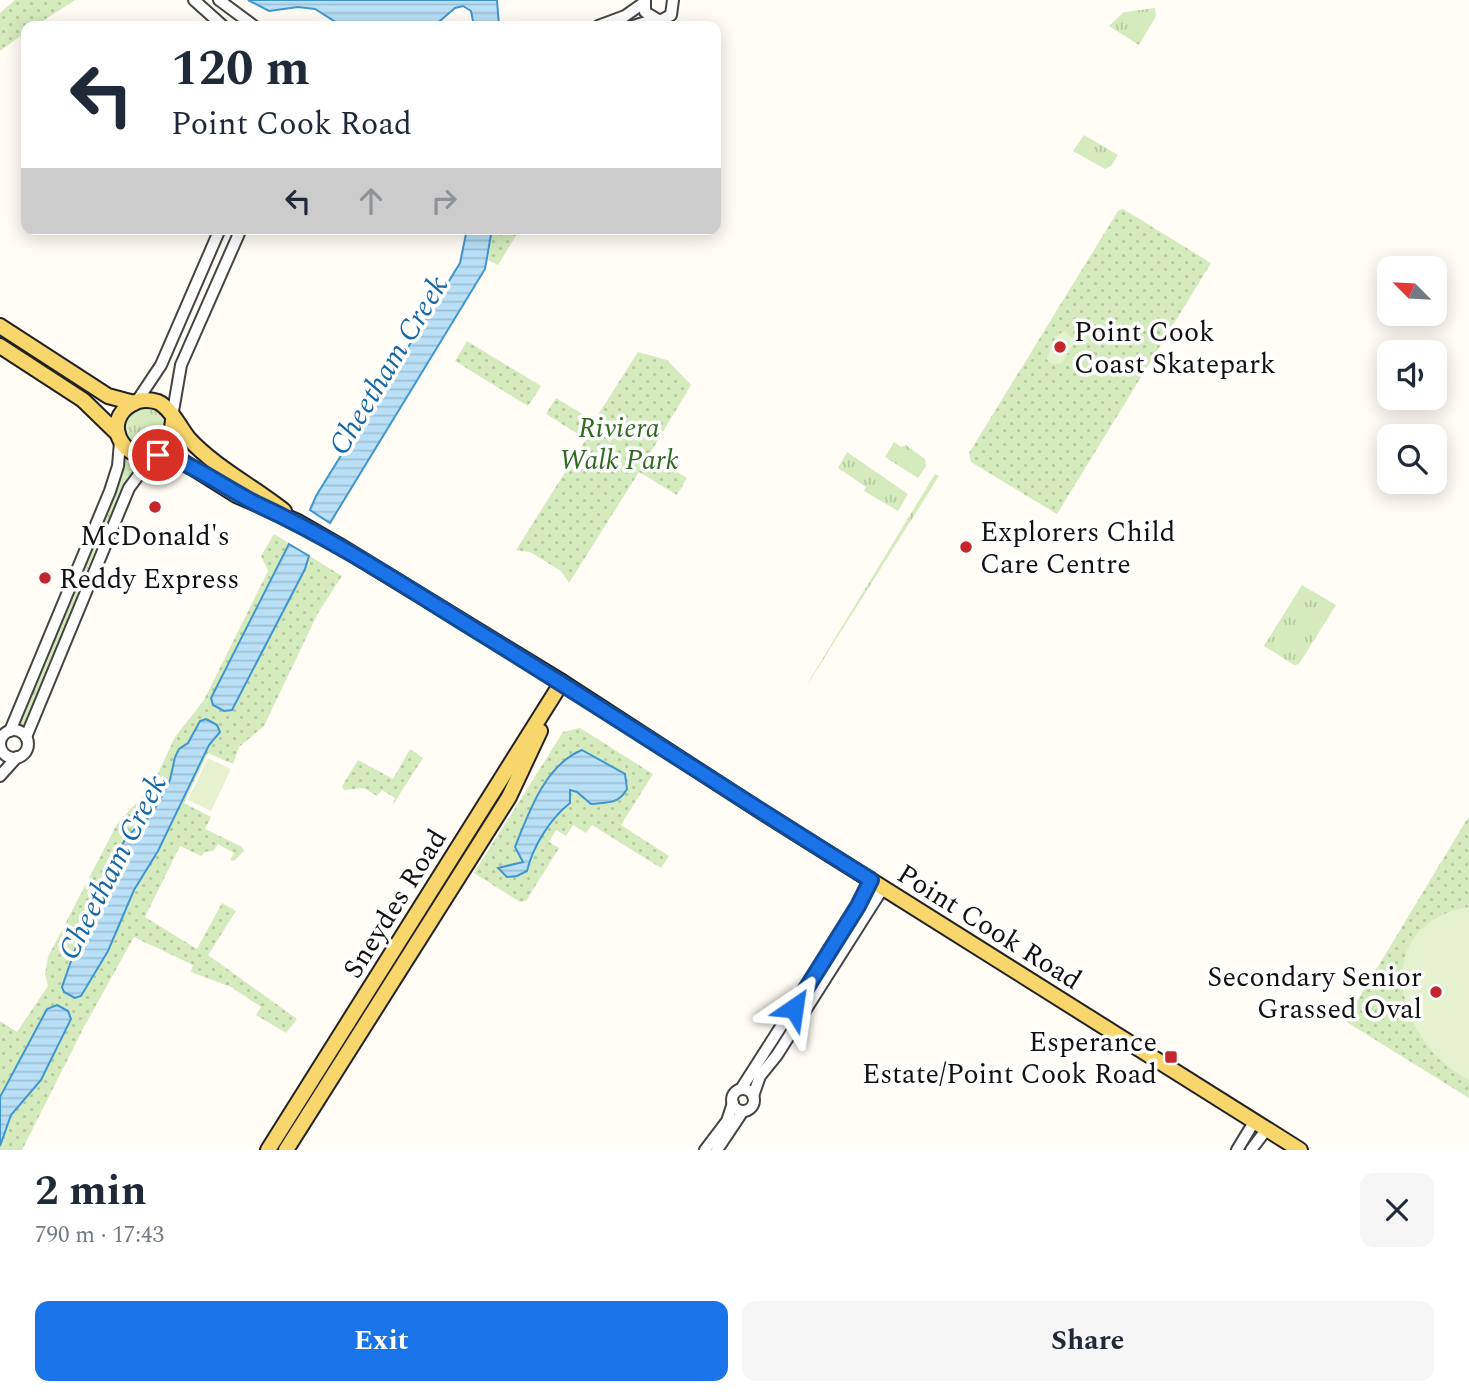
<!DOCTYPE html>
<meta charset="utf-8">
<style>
:root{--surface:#fff;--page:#f6f6f7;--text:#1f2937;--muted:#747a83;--accent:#1a73e8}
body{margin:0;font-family:Spectral,serif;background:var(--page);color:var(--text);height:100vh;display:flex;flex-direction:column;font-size:26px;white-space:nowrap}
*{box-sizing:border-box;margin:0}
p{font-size:23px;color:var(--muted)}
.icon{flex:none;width:38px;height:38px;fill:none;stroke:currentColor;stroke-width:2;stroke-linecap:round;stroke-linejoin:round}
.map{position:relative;height:1150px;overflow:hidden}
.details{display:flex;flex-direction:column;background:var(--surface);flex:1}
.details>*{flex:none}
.top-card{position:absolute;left:21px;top:21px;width:700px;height:214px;border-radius:14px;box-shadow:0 4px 18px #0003;background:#fff;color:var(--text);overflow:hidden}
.needle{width:46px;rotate:294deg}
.buttons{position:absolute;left:1377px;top:256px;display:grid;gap:14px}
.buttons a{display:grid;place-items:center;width:70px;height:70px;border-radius:14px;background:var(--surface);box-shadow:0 4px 18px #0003;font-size:35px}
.pin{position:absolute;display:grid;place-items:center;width:60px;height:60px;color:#fff;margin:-30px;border:4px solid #fff;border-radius:50%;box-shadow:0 2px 7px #0007}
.me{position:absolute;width:77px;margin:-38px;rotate:32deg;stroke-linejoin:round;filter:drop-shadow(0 0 5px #0008)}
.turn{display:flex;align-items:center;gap:24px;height:147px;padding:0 35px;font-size:32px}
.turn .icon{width:91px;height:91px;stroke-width:2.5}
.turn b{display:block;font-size:49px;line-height:60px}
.lanes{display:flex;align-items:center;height:66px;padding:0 35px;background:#0003;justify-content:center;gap:35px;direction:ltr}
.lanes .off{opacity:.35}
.round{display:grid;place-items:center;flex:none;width:74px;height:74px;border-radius:14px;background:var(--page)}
.headline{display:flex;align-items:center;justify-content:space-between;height:119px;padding:0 35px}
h1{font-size:42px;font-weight:700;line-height:52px}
.action{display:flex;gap:14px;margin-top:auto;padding:14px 35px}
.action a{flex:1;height:80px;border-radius:14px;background:var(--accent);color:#fff;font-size:28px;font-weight:700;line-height:80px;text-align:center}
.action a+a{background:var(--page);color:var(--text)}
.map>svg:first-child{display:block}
.grass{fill:url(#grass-tufts)}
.park{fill:url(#park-dots)}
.pitch{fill:#e6f2cf}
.water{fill:url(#water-rules);stroke:#3f96cf;stroke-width:2}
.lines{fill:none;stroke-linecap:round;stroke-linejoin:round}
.minor-casing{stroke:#444;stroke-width:14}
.major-casing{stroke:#222;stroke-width:18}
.minor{stroke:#fff;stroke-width:10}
.major{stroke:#f9d66b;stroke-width:14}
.route-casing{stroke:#114b97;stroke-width:18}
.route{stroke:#1a73e8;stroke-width:12}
.poi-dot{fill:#c4262e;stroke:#fff;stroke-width:2.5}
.labels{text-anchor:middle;stroke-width:7;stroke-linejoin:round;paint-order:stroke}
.poi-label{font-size:28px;fill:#111;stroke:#fff;text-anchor:start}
.park-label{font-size:28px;font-style:italic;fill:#2f6b1f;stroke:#fff}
.street-label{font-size:28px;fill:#111;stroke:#fff}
.water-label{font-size:30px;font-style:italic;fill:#1768a6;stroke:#fff}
</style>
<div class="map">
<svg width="1469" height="1150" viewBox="0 0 1469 1150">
<defs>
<pattern id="grass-tufts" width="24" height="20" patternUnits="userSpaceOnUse" patternTransform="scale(1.75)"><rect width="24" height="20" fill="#d5ebbd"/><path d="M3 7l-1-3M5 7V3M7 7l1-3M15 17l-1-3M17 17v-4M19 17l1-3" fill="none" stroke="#b6c8a1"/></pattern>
<pattern id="park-dots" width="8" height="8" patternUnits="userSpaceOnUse" patternTransform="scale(1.75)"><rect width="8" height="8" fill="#d5ebbd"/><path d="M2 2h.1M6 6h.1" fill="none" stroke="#b6c8a1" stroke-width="1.8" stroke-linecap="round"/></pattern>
<pattern id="water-rules" width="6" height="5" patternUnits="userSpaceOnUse" patternTransform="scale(1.75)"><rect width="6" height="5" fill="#b9e0f7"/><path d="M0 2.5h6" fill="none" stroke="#9ebfd3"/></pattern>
</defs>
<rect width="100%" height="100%" fill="#fffdf5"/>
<g class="grass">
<path d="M 1155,8 L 1156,16 L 1139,45 L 1109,26 L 1124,12 Z"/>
<path d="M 1084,135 L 1118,155 L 1111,166 L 1105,169 L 1073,151 Z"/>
<circle cx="146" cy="429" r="21"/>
<path d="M 894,442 L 901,447 L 906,445 L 925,459 L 926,466 L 918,478 L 885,457 Z"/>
<path d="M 847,452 L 908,494 L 898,511 L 864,491 L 866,487 L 838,468 Z"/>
<path d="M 126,458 L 141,465 L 101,536 L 87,570 L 81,575 Z"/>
<path d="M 935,474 L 939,476 L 806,687 L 812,676 Z"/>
<path d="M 1302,585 L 1336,605 L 1299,664 L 1294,665 L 1264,646 Z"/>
<path d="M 74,590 L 79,593 L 78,602 L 23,728 L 18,725 Z"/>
</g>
<g class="park">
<path d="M 15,0 L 75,0 L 35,26 L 26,26 L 26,32 L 0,51 L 0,13 Z"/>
<path d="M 1123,209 L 1211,263 L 1057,514 L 971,462 L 969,453 L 1118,211 Z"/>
<path d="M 492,229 L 520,229 L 498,265 L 488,260 Z"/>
<path d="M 467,341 L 541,386 L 528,406 L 455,361 Z"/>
<path d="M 638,352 L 667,360 L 691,385 L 649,455 L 687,478 L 677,495 L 639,472 L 569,583 L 561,571 L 530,552 L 516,550 L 586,439 L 546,414 L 556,398 L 594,421 Z"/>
<path d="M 274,534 L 342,576 L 318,613 L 264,726 L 239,747 L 233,764 L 208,753 L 184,803 L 211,817 L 205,829 L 242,847 L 244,851 L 234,861 L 230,860 L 234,853 L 218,844 L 213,851 L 205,852 L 201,856 L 180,846 L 145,917 L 197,949 L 222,903 L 236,911 L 208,955 L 297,1019 L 286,1033 L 256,1015 L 261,1007 L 231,987 L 191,972 L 193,965 L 134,937 L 84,1027 L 22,1150 L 0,1150 L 0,1021 L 17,1032 L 48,986 L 45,974 L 48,957 L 117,824 L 152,786 L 175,737 L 204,700 L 268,571 L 261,556 Z"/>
<path d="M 580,728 L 653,774 L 621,825 L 669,856 L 661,868 L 592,825 L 586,833 L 573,825 L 566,836 L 556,830 L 549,842 L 559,848 L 526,901 L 520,902 L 474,873 L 563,732 Z"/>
<path d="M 410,749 L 423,758 L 392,806 L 395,798 L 382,790 L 377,796 L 364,788 L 344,790 L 342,786 L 358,760 L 393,779 Z"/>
<path d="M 1469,816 L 1469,1098 L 1345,1021 Z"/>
</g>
<g class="pitch">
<path d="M 1065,331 L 1075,341 L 1062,363 L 1053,364 L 1047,360 C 1051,350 1051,336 1065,331 Z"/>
<path d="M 208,758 L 231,769 L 211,811 L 188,800 Z"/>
<path d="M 1469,907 L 1469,1080 C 1394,1042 1367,924 1469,907 Z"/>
</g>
<g class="water">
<path d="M 248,0 L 497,0 L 499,26 L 474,26 L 471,11 L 463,6 L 455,8 L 434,26 L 342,26 L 315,9 L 298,7 L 269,11 Z"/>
<path d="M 467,229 L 492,229 L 485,269 L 330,523 L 310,510 L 316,496 L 460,263 Z"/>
<path d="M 289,544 L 309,556 L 305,569 L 232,710 L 224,711 L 213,705 L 211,698 Z"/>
<path d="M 206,719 L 217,725 L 220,732 L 209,745 L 158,851 L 134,890 L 108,951 L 81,996 L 75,998 L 64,992 L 62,987 L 76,947 L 113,877 L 113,863 L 117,854 L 127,836 L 148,818 L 159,802 L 170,780 L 175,757 L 179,749 L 188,743 L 200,721 Z"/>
<path d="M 582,750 L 625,774 L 627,789 C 618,805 607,802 591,804 L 577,792 L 570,790 L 570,803 C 550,819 533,846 527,871 L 517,876 L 507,877 L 498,868 L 523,862 L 515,847 C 529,812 545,765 582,750 Z"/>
<path d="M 57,1005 L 68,1011 L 71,1019 L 41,1080 L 11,1115 L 0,1146 L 0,1097 L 47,1009 Z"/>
</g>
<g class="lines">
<defs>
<g id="minor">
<path d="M 194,0 L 223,26"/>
<path d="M 219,0 L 254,26"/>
<path d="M 645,0 L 645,12 L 660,21 L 671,15 L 673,0"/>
<path d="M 598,26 L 625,16 L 645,2"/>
<path d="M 633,26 L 653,20"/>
<path d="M 137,401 L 161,365 L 220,229"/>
<path d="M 172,417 L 181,365 L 241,229"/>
<circle cx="14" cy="744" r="14"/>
<path d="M 10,731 L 110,491 L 118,466 L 120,442"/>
<path d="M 26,737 L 129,488 L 152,457"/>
<path d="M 0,776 L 17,757"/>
<path d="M 741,1089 L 858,906 L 871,880"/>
<circle cx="743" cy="1100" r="11"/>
<path d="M 753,1096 L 760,1076 L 777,1055 L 883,888"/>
<path d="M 705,1150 L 727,1121 L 733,1103"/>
<path d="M 717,1150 L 743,1111"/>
<path d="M 1237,1150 L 1254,1122"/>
<path d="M 1251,1150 L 1266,1130"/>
</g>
<g id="major">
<path d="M 0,326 L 108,396 L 134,403"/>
<path d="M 0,346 L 83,400 L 118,434"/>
<path d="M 173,420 L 170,444 L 152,457 C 121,459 102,421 132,404 C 139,399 150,399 158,402 C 171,408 180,428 189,439 C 216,468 254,487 284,511"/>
<path d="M 158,455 L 185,463 L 236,495 L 298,522 L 338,545 L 562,682 L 756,808 L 1300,1150"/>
<path d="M 268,1150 L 562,682"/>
<path d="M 286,1150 L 509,797 L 540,731"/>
</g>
</defs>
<use href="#minor" class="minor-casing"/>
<use href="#major" class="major-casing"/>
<use href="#minor" class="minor"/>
<use href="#major" class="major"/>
</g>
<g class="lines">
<defs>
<path id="route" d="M 158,455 C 195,463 227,490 261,506 C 343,544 418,595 495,642 C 621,720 745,802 871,880 L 858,906 L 794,1008"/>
</defs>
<use href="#route" class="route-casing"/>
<use href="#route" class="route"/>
</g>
<g class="poi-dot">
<circle cx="1060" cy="347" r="7"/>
<circle cx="155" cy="507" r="7"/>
<circle cx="966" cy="547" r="7"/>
<circle cx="45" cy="578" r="7"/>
<circle cx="1436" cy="992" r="7"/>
<rect x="1164" y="1050" width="14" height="14" rx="3.5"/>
</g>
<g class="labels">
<g class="poi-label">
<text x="1074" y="341">Point Cook<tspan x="1074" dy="32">Coast Skatepark</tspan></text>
<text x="980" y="541">Explorers Child<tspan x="980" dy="32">Care Centre</tspan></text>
<text x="155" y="545" text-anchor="middle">McDonald's</text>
<text x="59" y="588">Reddy Express</text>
<text x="1422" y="986" text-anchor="end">Secondary Senior<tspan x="1422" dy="32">Grassed Oval</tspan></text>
<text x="1157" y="1051" text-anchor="end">Esperance<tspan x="1157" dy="32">Estate/Point Cook Road</tspan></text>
</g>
<g class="park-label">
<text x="619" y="437">Riviera<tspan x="619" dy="32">Walk Park</tspan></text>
</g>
<g class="street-label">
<text transform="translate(394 903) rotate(-58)" y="10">Sneydes Road</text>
<text transform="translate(990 926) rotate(32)" y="10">Point Cook Road</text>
</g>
<g class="water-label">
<text transform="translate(388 365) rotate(-59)" y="10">Cheetham Creek</text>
<text transform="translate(112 867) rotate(-63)" y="10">Cheetham Creek</text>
</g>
</g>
</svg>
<div class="buttons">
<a><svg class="needle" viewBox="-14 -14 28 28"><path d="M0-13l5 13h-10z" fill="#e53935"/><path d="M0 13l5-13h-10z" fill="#747a83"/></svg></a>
<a><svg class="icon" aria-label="sound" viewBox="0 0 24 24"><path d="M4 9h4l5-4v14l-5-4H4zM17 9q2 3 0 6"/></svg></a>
<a><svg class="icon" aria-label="search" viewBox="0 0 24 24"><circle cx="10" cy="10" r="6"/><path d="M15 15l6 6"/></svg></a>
</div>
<div class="pin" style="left:158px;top:455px;background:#d93025"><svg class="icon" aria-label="arrive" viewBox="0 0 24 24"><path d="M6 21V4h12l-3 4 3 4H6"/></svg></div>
<svg class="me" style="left:794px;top:1008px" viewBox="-20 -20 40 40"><path d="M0-17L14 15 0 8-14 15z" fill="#1a73e8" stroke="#fff" stroke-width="4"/></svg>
<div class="top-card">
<div class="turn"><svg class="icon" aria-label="left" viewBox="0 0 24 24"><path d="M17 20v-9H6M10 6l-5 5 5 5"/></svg><div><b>120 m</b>Point Cook Road</div></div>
<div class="lanes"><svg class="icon" aria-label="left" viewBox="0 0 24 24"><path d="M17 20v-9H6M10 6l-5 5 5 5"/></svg><svg class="icon off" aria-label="ahead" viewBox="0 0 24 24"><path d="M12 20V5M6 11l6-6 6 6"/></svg><svg class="icon off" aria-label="right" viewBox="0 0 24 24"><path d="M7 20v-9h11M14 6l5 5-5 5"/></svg></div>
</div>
</div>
<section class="details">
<div class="headline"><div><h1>2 min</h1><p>790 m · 17:43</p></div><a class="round"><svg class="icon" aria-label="close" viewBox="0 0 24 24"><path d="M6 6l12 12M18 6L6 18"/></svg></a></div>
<div class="action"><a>Exit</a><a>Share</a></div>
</section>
